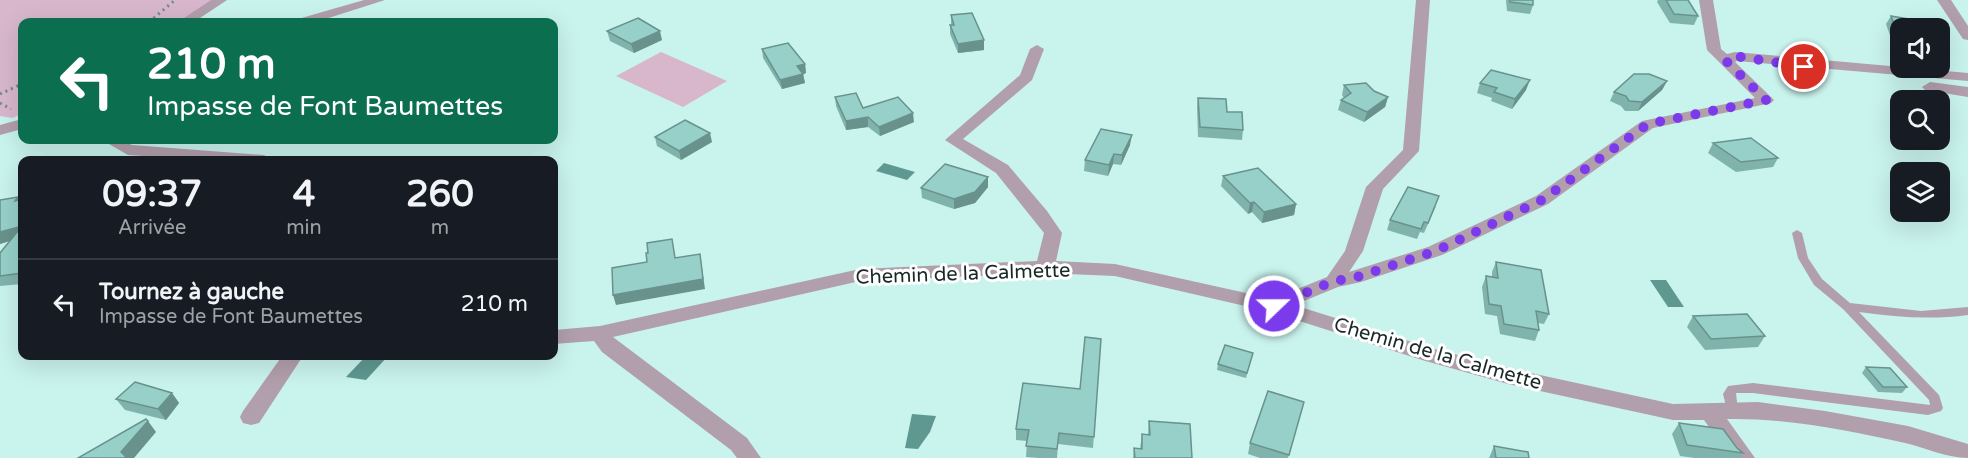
<!DOCTYPE html>
<html lang="fr">
<meta charset="utf-8">
<style>
:root{--surface:#171b24;--page:#242831;--text:#f1f3f6;--muted:#9ea1a6;--line:#363941}
body{margin:0;font-family:"Varela Round",sans-serif;background:var(--page);color:var(--text);height:100vh;display:flex;flex-direction:column;font-size:22px;white-space:nowrap}
*{box-sizing:border-box;margin:0}
p{font-size:20px;color:var(--muted)}
.icon{flex:none;width:33px;height:33px;fill:none;stroke:currentColor;stroke-width:2;stroke-linecap:round;stroke-linejoin:round}
.map{position:relative;flex:1;overflow:hidden}
.sheet{position:absolute;left:18px;top:156px;width:540px;height:204px;display:flex;flex-direction:column;background:var(--surface);border-radius:12px;box-shadow:0 6px 24px #0002}
.sheet>*{flex:none}
.guide{position:absolute;left:18px;top:18px;width:540px;height:126px;border-radius:12px;box-shadow:0 6px 24px #0002;background:#0b6e4f;color:#fff;overflow:hidden}
.tools{position:absolute;left:1890px;top:18px;display:grid;gap:12px}
.tools a{display:grid;place-items:center;width:60px;height:60px;border-radius:12px;background:var(--surface);box-shadow:0 6px 24px #0002;font-size:30px}
.pin{position:absolute;display:grid;place-items:center;width:51px;height:51px;color:#fff;margin:-26px;border:3px solid #fff;border-radius:50%;box-shadow:0 2px 6px #0007}
.me{position:absolute;width:66px;margin:-33px;rotate:68deg;stroke-linejoin:round;filter:drop-shadow(0 0 4px #0008)}
.turn{display:flex;align-items:center;gap:21px;height:126px;padding:0 30px;font-size:27px}
.turn .icon{width:78px;height:78px;stroke-width:2.5}
.turn b{display:block;font-size:42px;line-height:51px}
.eta{display:flex;justify-content:space-evenly;align-items:center;height:102px;text-align:center}
.eta b{font-size:36px;font-weight:700;line-height:42px}
ul{padding:0;list-style:none}
li{display:flex;align-items:center;gap:18px;height:90px;padding:0 30px;border-top:2px solid var(--line)}
li div{flex:1}
li b{display:block;font-size:22px}
li em{font-style:normal}
.map>svg:first-child{display:block}
.green{fill:#d8b7cd}
.water{fill:#5f9891}
.lines{fill:none;stroke-linecap:round;stroke-linejoin:round}
.path{stroke:#6f8c88;stroke-width:3;stroke-dasharray:2 4;stroke-linecap:butt}
.lane{fill:#b19fab;fill-rule:evenodd}
.street{fill:#b19fab;fill-rule:evenodd}
.wall{fill:#81b3ad}
.shaded-wall{fill:#69928d}
.building{fill:#96d0c9;stroke:#69928d;stroke-width:1.5}
.route{stroke:#7c3aed;stroke-width:10;stroke-dasharray:0 18}
.labels{text-anchor:middle;stroke-width:6;stroke-linejoin:round;paint-order:stroke}
.street-label{font-size:20px;fill:#192927;stroke:#fff}
</style>
<div class="map">
<svg width="1968" height="458" viewBox="0 0 1968 458">
<rect width="100%" height="100%" fill="#c9f3ed"/>
<g class="green">
<path d="M 0,0 L 225,0 L 184,22 L 22,22 L 22,113 L 13,118 L 0,116 Z"/>
<path d="M 661,52 L 727,81 L 683,107 L 616,76 Z"/>
</g>
<g class="water">
<path d="M 884,163 L 915,172 L 907,180 L 876,171 Z"/>
<path d="M 1650,280 L 1666,280 L 1684,307 L 1668,307 Z"/>
<path d="M 366,356 L 388,356 L 366,380 L 346,377 Z"/>
<path d="M 912,414 L 936,416 L 930,432 L 918,449 L 905,448 Z"/>
</g>
<g class="lines">
<g class="path">
<path d="M 149,22 L 175,0"/>
<path d="M 0,94 L 22,84"/>
<path d="M 0,103 L 11,109"/>
</g>
<path class="lane" d="M 1797,230 L 1802,233 L 1808,258 L 1822,279 L 1850,303 L 1921,311 L 1968,307 L 1968,315 C 1931,320 1896,317 1859,312 L 1939,395 L 1943,408 L 1941,411 L 1928,415 L 1753,393 L 1736,393 L 1738,411 L 1736,414 L 1732,416 L 1728,414 L 1723,394 L 1728,386 L 1753,383 L 1930,405 L 1929,400 L 1843,309 L 1814,285 L 1798,258 L 1792,233 Z"/>
<g class="street">
<path d="M 211,0 L 227,0 L 194,22 L 178,22 Z"/>
<path d="M 364,0 L 385,0 L 316,22 L 296,22 L 298,19 Z"/>
<path d="M 1416,0 L 1430,0 L 1419,151 L 1383,189 L 1363,251 L 1349,272 L 1428,247 L 1536,196 L 1642,121 L 1755,98 L 1707,50 L 1699,0 L 1713,0 L 1721,49 L 1727,54 L 1735,52 L 1968,73 L 1968,81 L 1737,61 L 1735,62 L 1771,97 L 1774,100 L 1771,103 L 1653,128 L 1548,204 L 1442,255 L 1361,282 L 1338,287 L 1294,305 L 1431,348 L 1508,368 L 1673,404 L 1758,402 L 1825,411 L 1908,426 L 1968,444 L 1968,458 C 1946,458 1927,448 1905,443 C 1847,430 1787,418 1727,419 L 1755,458 L 1731,458 L 1704,420 L 1673,420 L 1508,384 L 1422,360 L 1271,312 L 1115,276 L 1045,273 L 860,281 L 613,337 L 747,438 L 761,458 L 737,458 L 731,450 L 602,352 L 594,341 L 554,344 L 554,330 L 600,326 L 860,269 L 1037,261 L 1044,233 L 996,173 L 945,140 L 1020,75 L 1030,49 L 1037,45 L 1044,49 L 1032,80 L 963,139 L 1008,165 L 1047,211 L 1062,233 L 1056,261 L 1115,264 L 1273,299 L 1327,277 L 1345,251 L 1366,187 L 1403,150 Z"/>
<path d="M 1937,0 L 1951,0 L 1968,26 L 1968,40 L 1963,39 Z"/>
<path d="M 1930,82 L 1968,87 L 1968,97 L 1925,90 L 1922,87 Z"/>
<path d="M 22,119 L 22,129 L 0,135 L 0,125 Z"/>
<path d="M 102,140 L 121,140 L 132,145 L 264,155 L 272,160 L 204,160 L 128,155 Z"/>
<path d="M 282,356 L 303,356 L 259,423 L 251,425 L 243,423 L 240,417 L 243,411 Z"/>
</g>
</g>
<g class="wall">
<path d="M 1506,0 L 1533,0 L 1533,5 L 1530,14 L 1507,11 Z"/>
<path d="M 1658,0 L 1688,0 L 1698,16 L 1694,25 L 1670,23 L 1657,2 Z"/>
<path d="M 951,15 L 984,50 L 958,53 L 950,34 L 950,25 L 951,25 Z"/>
<path d="M 1891,16 L 1900,28 L 1900,45 L 1893,44 L 1886,24 Z"/>
<path d="M 607,31 L 662,40 L 634,53 L 610,41 Z"/>
<path d="M 762,49 L 805,64 L 806,73 L 803,74 L 805,83 L 782,89 L 763,58 Z"/>
<path d="M 1667,81 L 1662,90 L 1638,111 L 1625,111 L 1621,106 L 1610,101 L 1614,92 Z"/>
<path d="M 1480,83 L 1526,90 L 1512,109 L 1491,101 L 1492,98 L 1477,93 Z"/>
<path d="M 1344,85 L 1374,91 L 1388,97 L 1385,107 L 1364,122 L 1338,110 L 1341,100 L 1344,98 L 1342,95 Z"/>
<path d="M 835,97 L 863,108 L 914,122 L 880,136 L 868,127 L 846,130 L 836,106 Z"/>
<path d="M 1198,98 L 1243,130 L 1242,140 L 1198,137 L 1197,107 Z"/>
<path d="M 655,137 L 712,142 L 681,160 L 657,146 Z"/>
<path d="M 1713,143 L 1778,158 L 1773,167 L 1736,172 L 1708,153 Z"/>
<path d="M 1130,145 L 1121,165 L 1113,164 L 1108,176 L 1084,171 L 1085,160 Z"/>
<path d="M 1223,176 L 1296,204 L 1294,215 L 1262,223 L 1252,212 L 1248,214 L 1221,186 Z"/>
<path d="M 988,177 L 988,187 L 975,203 L 954,209 L 922,198 L 921,188 Z"/>
<path d="M 18,197 L 20,200 L 22,199 L 22,284 L 0,286 L 0,253 L 10,241 L 0,244 L 0,200 Z"/>
<path d="M 1436,206 L 1424,233 L 1420,232 L 1417,239 L 1387,230 L 1390,220 Z"/>
<path d="M 1496,262 L 1549,314 L 1544,324 L 1538,323 L 1539,330 L 1535,341 L 1500,334 L 1497,316 L 1485,314 L 1482,287 L 1486,276 L 1492,277 L 1492,272 Z"/>
<path d="M 1693,316 L 1765,336 L 1758,347 L 1705,350 L 1687,327 Z"/>
<path d="M 1101,339 L 1093,448 L 1058,444 L 1057,458 L 1038,458 L 1026,457 L 1027,441 L 1016,440 L 1016,429 L 1080,389 Z"/>
<path d="M 1253,353 L 1246,378 L 1217,370 L 1218,364 Z"/>
<path d="M 1866,367 L 1907,387 L 1902,393 L 1878,392 L 1862,373 Z"/>
<path d="M 172,393 L 179,403 L 166,420 L 125,410 L 116,399 Z"/>
<path d="M 1304,402 L 1288,458 L 1260,458 L 1248,454 L 1250,443 Z"/>
<path d="M 1149,421 L 1192,458 L 1133,458 L 1134,448 L 1140,449 L 1142,434 L 1148,434 Z"/>
<path d="M 1679,423 L 1737,448 L 1743,453 L 1740,458 L 1695,458 L 1680,456 L 1672,434 Z"/>
<path d="M 1494,446 L 1529,458 L 1489,458 Z"/>
</g>
<g class="shaded-wall">
<path d="M 660,31 L 662,40 L 634,53 L 631,44 Z"/>
<path d="M 984,40 L 984,50 L 958,53 L 958,44 Z"/>
<path d="M 805,64 L 806,73 L 803,74 L 805,83 L 782,89 L 780,80 L 797,66 Z"/>
<path d="M 1530,80 L 1526,90 L 1512,109 L 1515,99 Z"/>
<path d="M 1667,81 L 1662,90 L 1638,111 L 1642,102 Z"/>
<path d="M 1388,97 L 1385,107 L 1364,122 L 1367,112 Z"/>
<path d="M 913,113 L 914,122 L 880,136 L 879,127 Z"/>
<path d="M 868,117 L 868,127 L 846,130 L 846,121 Z"/>
<path d="M 710,133 L 712,142 L 681,160 L 679,151 Z"/>
<path d="M 1132,135 L 1130,145 L 1121,165 L 1122,155 Z"/>
<path d="M 1114,154 L 1113,164 L 1108,176 L 1109,165 Z"/>
<path d="M 988,177 L 988,187 L 975,203 L 954,209 L 954,199 Z"/>
<path d="M 1254,202 L 1252,212 L 1248,214 L 1250,203 Z"/>
<path d="M 1296,204 L 1294,215 L 1262,223 L 1264,212 Z"/>
<path d="M 22,226 L 22,237 L 0,244 L 0,232 Z"/>
<path d="M 700,254 L 705,289 L 616,305 L 613,295 Z"/>
<path d="M 172,393 L 179,403 L 166,420 L 158,409 Z"/>
<path d="M 148,421 L 156,432 L 134,458 L 124,458 L 121,452 Z"/>
</g>
<g class="building">
<path d="M 1510,0 L 1533,0 L 1533,5 L 1510,2 Z"/>
<path d="M 1666,0 L 1688,0 L 1698,16 L 1674,14 Z"/>
<path d="M 972,13 L 984,40 L 958,44 L 950,25 L 954,25 L 951,15 Z"/>
<path d="M 1891,16 L 1926,22 L 1929,28 L 1900,28 L 1900,36 L 1898,35 Z"/>
<path d="M 638,18 L 660,31 L 631,44 L 607,31 Z"/>
<path d="M 788,43 L 805,64 L 797,66 L 803,74 L 780,80 L 762,49 Z"/>
<path d="M 1491,70 L 1530,80 L 1515,99 L 1494,92 L 1497,88 L 1480,83 Z"/>
<path d="M 1634,74 L 1649,74 L 1667,81 L 1642,102 L 1629,101 L 1626,96 L 1614,92 Z"/>
<path d="M 1366,83 L 1374,91 L 1388,97 L 1367,112 L 1341,100 L 1351,93 L 1344,85 Z"/>
<path d="M 856,93 L 863,108 L 898,97 L 913,113 L 879,127 L 868,117 L 846,121 L 835,97 Z"/>
<path d="M 1198,98 L 1226,99 L 1227,112 L 1242,112 L 1243,130 L 1200,127 Z"/>
<path d="M 685,120 L 710,133 L 679,151 L 655,137 Z"/>
<path d="M 1101,129 L 1132,135 L 1122,155 L 1114,154 L 1109,165 L 1085,160 Z"/>
<path d="M 1751,138 L 1778,158 L 1741,162 L 1713,143 Z"/>
<path d="M 945,164 L 988,177 L 975,192 L 954,199 L 921,188 Z"/>
<path d="M 1258,168 L 1296,204 L 1264,212 L 1254,202 L 1250,203 L 1223,176 Z"/>
<path d="M 1408,187 L 1439,196 L 1428,223 L 1424,222 L 1421,229 L 1390,220 Z"/>
<path d="M 18,197 L 15,201 L 22,199 L 22,273 L 0,276 L 0,253 L 22,226 L 0,232 L 0,200 Z"/>
<path d="M 672,239 L 675,258 L 700,254 L 703,279 L 613,295 L 612,268 L 647,262 L 646,253 L 648,253 L 647,243 Z"/>
<path d="M 1496,262 L 1541,270 L 1549,314 L 1536,311 L 1539,330 L 1504,324 L 1501,306 L 1489,304 L 1486,276 L 1498,278 Z"/>
<path d="M 1747,314 L 1765,336 L 1711,339 L 1693,316 Z"/>
<path d="M 1085,337 L 1101,339 L 1094,437 L 1059,433 L 1057,449 L 1026,446 L 1029,430 L 1016,429 L 1023,383 L 1080,389 Z"/>
<path d="M 1225,345 L 1253,353 L 1247,373 L 1218,364 Z"/>
<path d="M 1866,367 L 1890,368 L 1907,387 L 1883,387 Z"/>
<path d="M 135,382 L 172,393 L 158,409 L 116,399 Z"/>
<path d="M 1268,391 L 1304,402 L 1289,455 L 1250,443 Z"/>
<path d="M 146,419 L 148,421 L 121,452 L 126,457 L 124,458 L 78,458 Z"/>
<path d="M 1149,421 L 1190,424 L 1192,458 L 1135,458 L 1134,448 L 1142,449 L 1142,434 L 1150,435 Z"/>
<path d="M 1679,423 L 1723,429 L 1737,448 L 1743,453 L 1687,445 Z"/>
<path d="M 1494,446 L 1528,452 L 1529,458 L 1496,458 Z"/>
</g>
<g class="lines">
<path class="route" d="M 1274,306 L 1334,281 L 1354,278 L 1436,251 L 1542,200 L 1648,124 L 1766,100 L 1726,61 L 1735,56 L 1804,67"/>
</g>
<g class="labels">
<g class="street-label">
<text transform="translate(963 273) rotate(-2)" y="7">Chemin de la Calmette</text>
<text transform="translate(1438 353) rotate(16)" y="7">Chemin de la Calmette</text>
</g>
</g>
</svg>
<div class="tools">
<a><svg class="icon" aria-label="sound" viewBox="0 0 24 24"><path d="M4 9h4l5-4v14l-5-4H4zM17 9q2 3 0 6"/></svg></a>
<a><svg class="icon" aria-label="search" viewBox="0 0 24 24"><circle cx="10" cy="10" r="6"/><path d="M15 15l6 6"/></svg></a>
<a><svg class="icon" aria-label="layers" viewBox="0 0 24 24"><path d="M12 4l9 5-9 5-9-5zM3 14l9 5 9-5"/></svg></a>
</div>
<div class="pin" style="left:1804px;top:67px;background:#d93025"><svg class="icon" aria-label="arrive" viewBox="0 0 24 24"><path d="M6 21V4h12l-3 4 3 4H6"/></svg></div>
<svg class="me" style="left:1274px;top:306px" viewBox="-20 -20 40 40"><circle r="17" fill="#7c3aed" stroke="#fff" stroke-width="3"/><path d="M0-11L8 9 0 5-8 9z" fill="#fff"/></svg>
<div class="guide">
<div class="turn"><svg class="icon" aria-label="left" viewBox="0 0 24 24"><path d="M17 20v-9H6M10 6l-5 5 5 5"/></svg><div><b>210 m</b>Impasse de Font Baumettes</div></div>
</div>
<section class="sheet">
<div class="eta">
<div><b>09:37</b><p>Arrivée</p></div>
<div><b>4</b><p>min</p></div>
<div><b>260</b><p>m</p></div>
</div>
<ul>
<li><svg class="icon" aria-label="left" viewBox="0 0 24 24"><path d="M17 20v-9H6M10 6l-5 5 5 5"/></svg><div><b>Tournez à gauche</b><p>Impasse de Font Baumettes</p></div><em>210 m</em></li>
</ul>
</section>
</div>
